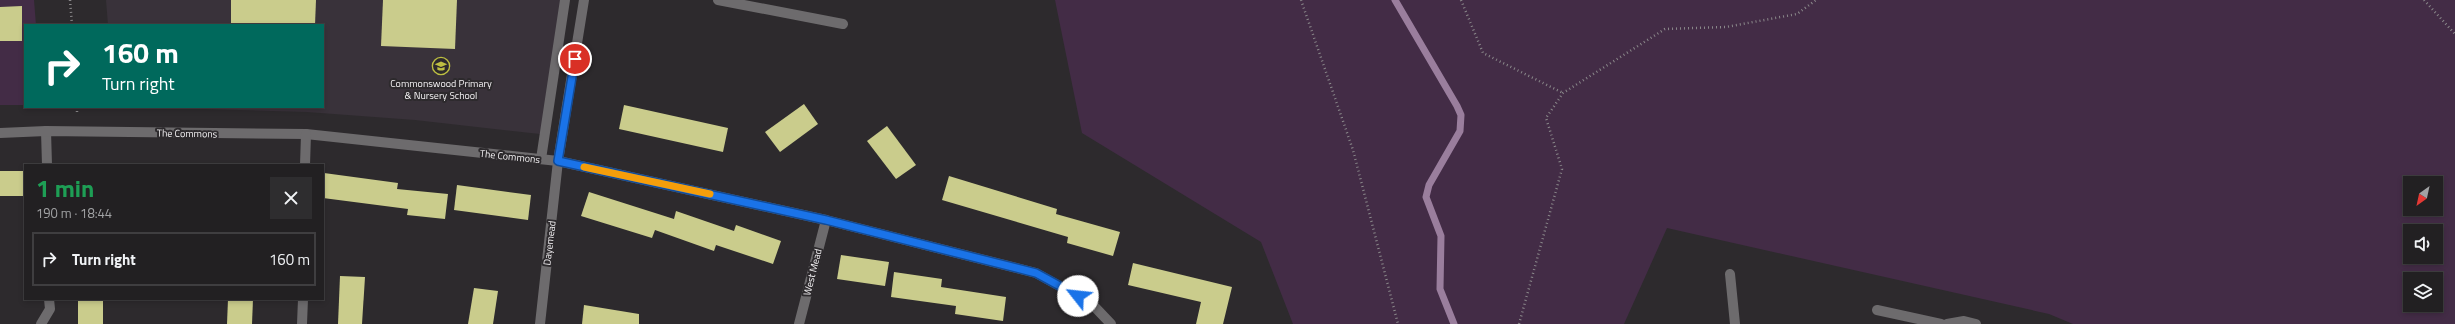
<!DOCTYPE html>
<meta charset="utf-8">
<style>
:root{--surface:#222022;--page:#2e2d2f;--text:#f1f3f6;--muted:#a2a3a5;--line:#3f3e40}
body{margin:0;font-family:"Titillium Web",sans-serif;background:var(--page);color:var(--text);height:100vh;display:flex;flex-direction:column;font-size:15px;white-space:nowrap}
*{box-sizing:border-box;margin:0}
p{font-size:13px;color:var(--muted)}
.icon{flex:none;width:22px;height:22px;fill:none;stroke:currentColor;stroke-width:2;stroke-linecap:round;stroke-linejoin:round}
.map{position:relative;flex:1;overflow:hidden}
.panel{position:absolute;left:24px;top:164px;width:300px;height:136px;display:flex;flex-direction:column;background:var(--surface);border-radius:0px;box-shadow:0 2px 6px #0003,0 0 0 1px var(--line)}
.panel>*{flex:none}
.hud{position:absolute;left:24px;top:24px;width:300px;height:84px;border-radius:0px;box-shadow:0 2px 6px #0003,0 0 0 1px var(--line);background:#00695c;color:#fff;overflow:hidden}
.needle{width:26px;rotate:213deg}
.tools{position:absolute;left:2403px;top:176px;display:grid;gap:8px}
.tools a{display:grid;place-items:center;width:40px;height:40px;border-radius:0px;background:var(--surface);box-shadow:0 2px 6px #0003,0 0 0 1px var(--line);font-size:20px}
.pin{position:absolute;display:grid;place-items:center;width:34px;height:34px;color:#fff;margin:-17px;border:2px solid #fff;border-radius:50%;box-shadow:0 1px 4px #0007}
.me{position:absolute;width:44px;margin:-22px;rotate:299deg;stroke-linejoin:round;filter:drop-shadow(0 0 3px #0008)}
.turn{display:flex;align-items:center;gap:14px;height:84px;padding:0 12px;font-size:18px}
.turn .icon{width:52px;height:52px;stroke-width:2.5}
.turn b{display:block;font-size:28px;line-height:34px}
.round{display:grid;place-items:center;flex:none;width:42px;height:42px;border-radius:0px;background:var(--page)}
.summary{display:flex;align-items:center;justify-content:space-between;height:68px;padding:0 12px}
h1{font-size:24px;font-weight:700;line-height:30px;color:#1e9e55}
ul{padding:0;list-style:none}
li{display:flex;align-items:center;gap:12px;height:54px;margin:0 8px 6px;padding:0 4px;border:2px solid var(--line);border-radius:0px}
li div{flex:1}
li b{display:block;font-size:15px}
li em{font-style:normal}
.map>svg:first-child{display:block}
.built{fill:#39323a}
.green{fill:#432c46;fill-rule:evenodd}
.lines{fill:none;stroke-linecap:round;stroke-linejoin:round}
.stream{stroke:#9a7e9d;stroke-width:7}
.building{fill:#cacc8c}
.path{stroke:#8a888a;stroke-width:2.5;stroke-dasharray:1 3;stroke-linecap:butt}
.service{stroke:#6d6b6d;stroke-width:10}
.minor{stroke:#6d6b6d;stroke-width:10}
.route-casing{stroke:#114b97;stroke-width:10}
.route{stroke:#1a73e8;stroke-width:7}
.slow{stroke:#f59e0b;stroke-width:7}
.labels{text-anchor:middle;stroke-width:4;stroke-linejoin:round;paint-order:stroke}
.poi-label{font-size:10px;fill:#f4f2f4;stroke:#2d2a2d}
.street-label{font-size:10px;fill:#f4f2f4;stroke:#2d2a2d}
</style>
<div class="map">
<svg width="2455" height="324" viewBox="0 0 2455 324">
<rect width="100%" height="100%" fill="#2d2a2d"/>
<path class="built" d="M 106,0 L 568,0 L 549,135 L 415,120 L 307,112 L 130,107 L 323,107 L 323,25 L 108,25 Z"/>
<g class="green">
<path d="M 0,0 L 34,0 L 36,25 L 25,25 L 25,105 L 0,105 Z"/>
<path d="M 1055,0 L 2455,0 L 2455,324 L 2073,324 L 2049,314 L 1667,228 L 1624,324 L 1293,324 L 1261,242 L 1082,133 ZM 2410,183 L 2436,183 L 2436,209 L 2410,209 ZM 2410,231 L 2436,231 L 2436,257 L 2410,257 ZM 2410,279 L 2436,279 L 2436,305 L 2410,305 Z"/>
</g>
<g class="lines">
<path class="stream" d="M 1395,0 L 1457,106 L 1461,115 L 1460,131 L 1429,185 L 1426,197 L 1441,236 L 1440,289 L 1454,324"/>
</g>
<g class="building">
<path d="M 231,0 L 316,0 L 315,25 L 231,25 Z"/>
<path d="M 383,0 L 457,0 L 455,49 L 381,46 Z"/>
<path d="M 22,6 L 22,41 L 0,41 L 0,7 Z"/>
<path d="M 804,104 L 818,124 L 780,152 L 765,132 Z"/>
<path d="M 624,105 L 728,128 L 723,152 L 619,129 Z"/>
<path d="M 887,126 L 916,165 L 896,179 L 867,141 Z"/>
<rect x="0" y="171" width="25" height="25"/>
<path d="M 324,173 L 398,183 L 397,189 L 448,194 L 445,219 L 407,215 L 408,209 L 323,198 Z"/>
<path d="M 949,176 L 1057,209 L 1056,214 L 1120,232 L 1113,256 L 1067,243 L 1068,237 L 942,200 Z"/>
<path d="M 457,185 L 531,195 L 528,220 L 454,210 Z"/>
<path d="M 589,192 L 674,219 L 676,211 L 734,231 L 736,225 L 781,241 L 773,264 L 716,245 L 714,251 L 655,230 L 652,238 L 581,216 Z"/>
<path d="M 841,255 L 889,262 L 885,286 L 837,279 Z"/>
<path d="M 1133,263 L 1232,287 L 1223,324 L 1196,324 L 1201,302 L 1128,285 Z"/>
<path d="M 894,272 L 942,279 L 941,287 L 1006,297 L 1003,321 L 955,314 L 956,306 L 891,297 Z"/>
<path d="M 340,276 L 365,277 L 362,324 L 338,324 Z"/>
<path d="M 474,288 L 498,291 L 493,324 L 468,324 Z"/>
<rect x="78" y="299" width="25" height="25"/>
<path d="M 228,299 L 253,299 L 252,324 L 227,324 Z"/>
<path d="M 584,305 L 639,314 L 639,324 L 582,324 Z"/>
</g>
<g class="lines">
<g class="path">
<path d="M 70,0 L 72,25"/>
<path d="M 1301,0 L 1353,150 L 1398,324"/>
<path d="M 1461,0 L 1483,53 L 1563,93"/>
<path d="M 2424,0 L 2455,34"/>
<path d="M 77,107 L 77,115"/>
<path d="M 1519,324 L 1562,169 L 1546,118 L 1563,93 L 1665,29 L 1726,27 L 1797,14 L 1816,0"/>
</g>
<g class="service">
<path d="M 718,0 L 843,24"/>
<path d="M 541,159 L 565,0"/>
<path d="M 558,161 L 584,0"/>
</g>
<g class="minor">
<path d="M 46,131 L 47,165"/>
<path d="M 0,133 L 46,131 L 306,134 L 558,161 L 826,220 L 1036,273 L 1092,304 L 1111,324"/>
<path d="M 305,165 L 306,134"/>
<path d="M 1730,274 L 1735,324"/>
<path d="M 1877,310 L 1941,324"/>
<path d="M 41,324 L 50,309 L 49,299"/>
<path d="M 302,324 L 303,299"/>
<path d="M 540,324 L 558,161"/>
<path d="M 799,324 L 826,220"/>
<path d="M 1947,324 L 1964,321 L 1976,324"/>
</g>
</g>
<g class="lines">
<defs>
<path id="route" d="M 575,59 L 558,161 L 826,220 L 1036,273 L 1078,296"/>
</defs>
<use href="#route" class="route-casing"/>
<use href="#route" class="route"/>
<path class="slow" d="M 584,167 L 710,194"/>
</g>
<defs>
<symbol id="school-ring" viewBox="-11 -11 22 22"><circle r="9.5" fill="#2d2a2d" stroke="#bebf42" stroke-width="1.5"/><path d="M0-5L7-2L0 1L-7-2ZM-4 1L0 2.5L4 1V4Q0 6-4 4Z" fill="#bebf42"/></symbol>
</defs>
<g fill-rule="evenodd">
<use href="#school-ring" x="431" y="56" width="20" height="20"/>
</g>
<g class="labels">
<g class="poi-label">
<text x="441" y="87">Commonswood Primary<tspan x="441" dy="12">&amp; Nursery School</tspan></text>
</g>
<g class="street-label">
<text transform="translate(187 133) rotate(1)" y="4">The Commons</text>
<text transform="translate(510 156) rotate(6)" y="4">The Commons</text>
<text transform="translate(549 243) rotate(-83)" y="4">Dayemead</text>
<text transform="translate(812 272) rotate(-76)" y="4">West Mead</text>
</g>
</g>
</svg>
<div class="tools">
<a><svg class="needle" viewBox="-14 -14 28 28"><path d="M0-13l5 13h-10z" fill="#e53935"/><path d="M0 13l5-13h-10z" fill="#a2a3a5"/></svg></a>
<a><svg class="icon" aria-label="sound" viewBox="0 0 24 24"><path d="M4 9h4l5-4v14l-5-4H4zM17 9q2 3 0 6"/></svg></a>
<a><svg class="icon" aria-label="layers" viewBox="0 0 24 24"><path d="M12 4l9 5-9 5-9-5zM3 14l9 5 9-5"/></svg></a>
</div>
<div class="pin" style="left:575px;top:59px;background:#d93025"><svg class="icon" aria-label="arrive" viewBox="0 0 24 24"><path d="M6 21V4h12l-3 4 3 4H6"/></svg></div>
<svg class="me" style="left:1078px;top:296px" viewBox="-20 -20 40 40"><circle r="19" fill="#fff"/><path d="M0-13L10 11 0 6-10 11z" fill="#1a73e8"/></svg>
<div class="hud">
<div class="turn"><svg class="icon" aria-label="right" viewBox="0 0 24 24"><path d="M7 20v-9h11M14 6l5 5-5 5"/></svg><div><b>160 m</b>Turn right</div></div>
</div>
<section class="panel">
<div class="summary"><div><h1>1 min</h1><p>190 m · 18:44</p></div><a class="round"><svg class="icon" aria-label="close" viewBox="0 0 24 24"><path d="M6 6l12 12M18 6L6 18"/></svg></a></div>
<ul>
<li><svg class="icon" aria-label="right" viewBox="0 0 24 24"><path d="M7 20v-9h11M14 6l5 5-5 5"/></svg><div><b>Turn right</b></div><em>160 m</em></li>
</ul>
</section>
</div>
